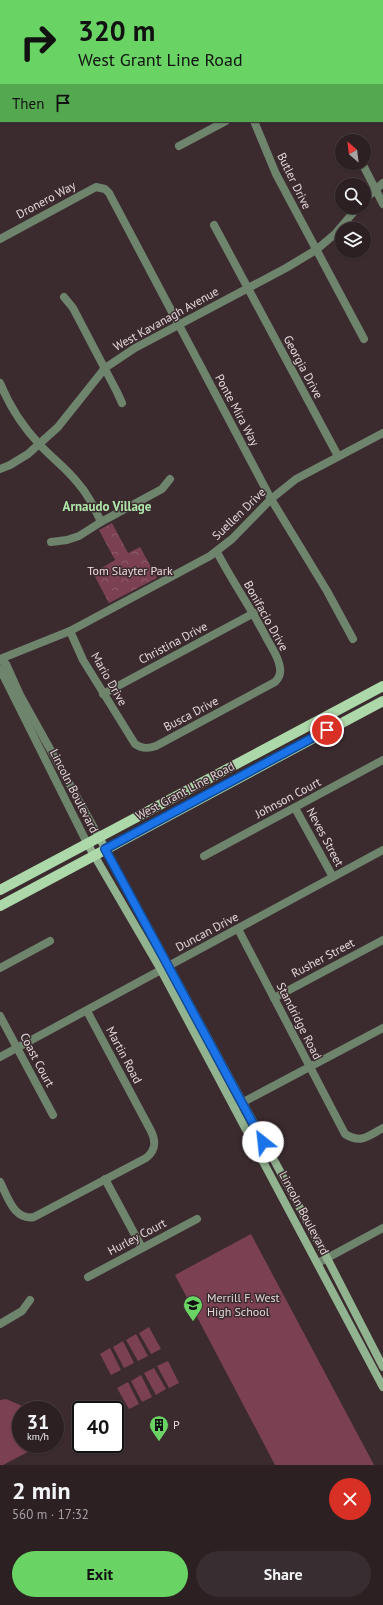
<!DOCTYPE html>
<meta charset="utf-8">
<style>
:root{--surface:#2c2023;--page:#382d30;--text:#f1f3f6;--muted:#a6a3a6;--line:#483e41;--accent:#69d464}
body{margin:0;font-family:"PT Sans",sans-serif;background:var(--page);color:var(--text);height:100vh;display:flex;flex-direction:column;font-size:15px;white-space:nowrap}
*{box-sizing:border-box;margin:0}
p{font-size:13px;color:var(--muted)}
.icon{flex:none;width:22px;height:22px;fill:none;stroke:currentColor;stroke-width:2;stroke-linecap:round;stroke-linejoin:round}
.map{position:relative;height:1465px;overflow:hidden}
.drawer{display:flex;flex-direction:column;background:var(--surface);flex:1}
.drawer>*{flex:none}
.hud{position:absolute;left:0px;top:0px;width:383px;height:122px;box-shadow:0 1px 3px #0004,0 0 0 1px var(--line);background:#69d464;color:#111;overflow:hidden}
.needle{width:26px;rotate:332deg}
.buttons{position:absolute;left:335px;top:134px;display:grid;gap:8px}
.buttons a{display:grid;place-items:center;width:36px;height:36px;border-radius:50%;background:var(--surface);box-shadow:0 1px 3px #0004,0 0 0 1px var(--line);font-size:20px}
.speed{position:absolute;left:12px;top:1401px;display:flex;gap:8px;font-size:20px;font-weight:700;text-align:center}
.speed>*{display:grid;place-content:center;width:52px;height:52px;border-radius:50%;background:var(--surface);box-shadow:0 1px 3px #0004,0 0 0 1px var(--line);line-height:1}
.speed small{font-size:10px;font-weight:400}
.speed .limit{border:2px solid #111;border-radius:6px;background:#fff;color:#111}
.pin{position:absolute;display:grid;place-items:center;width:34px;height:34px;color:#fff;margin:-17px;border:2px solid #fff;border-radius:50%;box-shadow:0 1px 4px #0007}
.me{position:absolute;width:44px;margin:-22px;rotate:331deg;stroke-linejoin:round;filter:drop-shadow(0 0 3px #0008)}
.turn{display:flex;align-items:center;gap:14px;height:84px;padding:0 12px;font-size:18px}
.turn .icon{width:52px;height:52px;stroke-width:2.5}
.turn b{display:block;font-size:28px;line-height:34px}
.then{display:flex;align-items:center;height:38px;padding:0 12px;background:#0003;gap:8px;font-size:15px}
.round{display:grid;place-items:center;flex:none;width:42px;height:42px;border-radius:21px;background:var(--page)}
.summary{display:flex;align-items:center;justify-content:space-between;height:68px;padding:0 12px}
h1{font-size:24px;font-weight:800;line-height:30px}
.button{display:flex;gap:8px;margin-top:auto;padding:8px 12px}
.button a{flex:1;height:46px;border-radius:24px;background:var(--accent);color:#111;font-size:16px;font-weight:800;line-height:46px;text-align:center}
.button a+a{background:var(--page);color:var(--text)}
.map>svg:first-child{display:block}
.grass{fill:#7b4153}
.forest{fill:url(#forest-crowns)}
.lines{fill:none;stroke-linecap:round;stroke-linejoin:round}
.street{stroke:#6f846d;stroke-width:8}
.secondary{stroke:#92b38f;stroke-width:8}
.primary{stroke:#add8a9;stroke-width:10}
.route-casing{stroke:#114b97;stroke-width:10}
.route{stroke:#1a73e8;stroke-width:7}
.labels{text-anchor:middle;stroke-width:3;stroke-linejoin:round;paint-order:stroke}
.street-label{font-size:12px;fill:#e3d8db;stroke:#3b2b2f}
.park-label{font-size:12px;fill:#f2dce1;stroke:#3b2b2f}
.poi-label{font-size:12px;fill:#e3d8db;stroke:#3b2b2f;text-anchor:start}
.neighbourhood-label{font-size:13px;font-weight:bold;fill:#afe7ab;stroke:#3b2b2f}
</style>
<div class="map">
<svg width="383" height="1465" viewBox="0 0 383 1465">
<defs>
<pattern id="forest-crowns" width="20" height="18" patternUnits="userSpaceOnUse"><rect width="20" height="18" fill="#7b4153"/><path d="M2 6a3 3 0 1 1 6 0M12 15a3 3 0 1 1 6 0" fill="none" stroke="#8e5c6b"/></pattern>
</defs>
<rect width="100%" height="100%" fill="#3b2b2f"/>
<g class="grass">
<path d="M 251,1234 L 374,1465 L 275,1465 L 175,1275 Z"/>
<path d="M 149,1327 L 161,1349 L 151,1354 L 139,1333 Z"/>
<path d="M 136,1334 L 148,1356 L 138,1361 L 126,1340 Z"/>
<path d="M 123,1341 L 134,1363 L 124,1368 L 113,1347 Z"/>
<path d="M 110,1348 L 121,1370 L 111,1375 L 100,1354 Z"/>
<path d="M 168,1361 L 179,1383 L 169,1388 L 157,1366 Z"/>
<path d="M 154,1368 L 166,1389 L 156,1395 L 144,1373 Z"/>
<path d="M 141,1375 L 152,1397 L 142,1402 L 131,1381 Z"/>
<path d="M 128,1382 L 139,1404 L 129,1409 L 117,1388 Z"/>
<path d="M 6,1399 L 20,1405 L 26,1410 L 21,1410 L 21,1444 L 43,1444 L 3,1465 L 0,1465 L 0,1400 Z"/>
</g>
<path class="forest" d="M 112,523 L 128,553 L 140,547 L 157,578 L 109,603 L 93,573 L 115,560 L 99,530 Z"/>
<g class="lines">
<g class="street">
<path d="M 81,0 L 82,1"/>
<path d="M 140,0 L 141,1"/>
<path d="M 197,0 L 197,1"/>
<path d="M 256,0 L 257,1"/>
<path d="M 382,36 L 383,36"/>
<path d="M 254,121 L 276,174 L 364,339"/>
<path d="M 179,146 L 226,121"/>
<path d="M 362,163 L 383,204"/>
<path d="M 364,200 L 383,183"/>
<path d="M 214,225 L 338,456"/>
<path d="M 0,239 L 96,187 L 105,189 L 109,193 L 271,499 L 327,591 L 353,639"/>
<path d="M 64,297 L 73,308 L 117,392 L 122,403"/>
<path d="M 0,383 C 9,405 23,427 40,445 C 52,458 66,468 77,482 C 88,494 94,507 101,522"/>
<path d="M 0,469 L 10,465 L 28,454 L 58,427 L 105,368 L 135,348 L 286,268 L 316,250 L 335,234 L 358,207"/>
<path d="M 51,542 L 67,540 L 79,536 L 101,522 L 162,489 L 170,479"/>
<path d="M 70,631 L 83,660 L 135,744 C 142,749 148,749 156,746 L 275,682 C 279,678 281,674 280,668 C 279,657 271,647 266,637 C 251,608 232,581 217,552"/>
<path d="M 0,659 L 70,631 L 210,556 L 232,539 L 271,499 L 296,479 L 383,433"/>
<path d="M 0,659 L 6,664 L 20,695 L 99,837"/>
<path d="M 0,669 L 87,843"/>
<path d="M 103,694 L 254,613"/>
<path d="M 295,808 L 333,877"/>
<path d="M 204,856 L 383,760"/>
<path d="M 238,929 L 345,1134 C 361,1144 368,1136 383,1128"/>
<path d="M 0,968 L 50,941"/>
<path d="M 274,998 L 383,940"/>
<path d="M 0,1016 L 53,1115"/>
<path d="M 0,1057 L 383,850"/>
<path d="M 234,1107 L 383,1028"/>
<path d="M 105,1179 L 142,1248"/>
<path d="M 0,1182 C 8,1197 14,1221 34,1217 L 146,1158 C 156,1150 156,1141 151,1131 L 87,1011"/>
<path d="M 318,1263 L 383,1228"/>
<path d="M 88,1277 L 197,1219"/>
<path d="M 0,1324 L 22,1311 L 30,1300"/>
</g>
<g class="secondary">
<path d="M 99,837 L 327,1258 L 383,1367"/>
<path d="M 87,843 L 161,970 L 383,1387"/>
</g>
<g class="primary">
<path d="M 0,890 L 383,686"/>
<path d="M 0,906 L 383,701"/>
</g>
</g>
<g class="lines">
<defs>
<path id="route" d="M 263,1142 L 105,849 L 327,730"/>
</defs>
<use href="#route" class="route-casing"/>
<use href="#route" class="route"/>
</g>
<defs>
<symbol id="school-pin" viewBox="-11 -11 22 30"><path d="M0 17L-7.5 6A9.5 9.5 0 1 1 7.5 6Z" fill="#69d464" stroke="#3b2b2f"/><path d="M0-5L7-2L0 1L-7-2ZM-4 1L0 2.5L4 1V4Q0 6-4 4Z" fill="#111"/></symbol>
<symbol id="building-pin" viewBox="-11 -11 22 30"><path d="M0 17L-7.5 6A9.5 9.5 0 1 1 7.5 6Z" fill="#69d464" stroke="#3b2b2f"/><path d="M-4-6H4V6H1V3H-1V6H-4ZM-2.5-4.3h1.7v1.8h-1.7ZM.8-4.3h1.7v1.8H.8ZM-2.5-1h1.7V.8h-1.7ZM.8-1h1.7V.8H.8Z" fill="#111"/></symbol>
</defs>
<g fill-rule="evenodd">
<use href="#school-pin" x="182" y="1294" width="22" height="30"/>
<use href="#building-pin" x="148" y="1414" width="22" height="30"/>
</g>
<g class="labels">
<g class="street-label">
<text transform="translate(294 181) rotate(64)" y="4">Butler Drive</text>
<text transform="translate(46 200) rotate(-28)" y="4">Dronero Way</text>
<text transform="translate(166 319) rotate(-29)" y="4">West Kavanagh Avenue</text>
<text transform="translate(303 367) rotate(62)" y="4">Georgia Drive</text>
<text transform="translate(237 410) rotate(62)" y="4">Ponte Mira Way</text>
<text transform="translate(239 514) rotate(-44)" y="4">Suellen Drive</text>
<text transform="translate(266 616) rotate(61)" y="4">Bonifacio Drive</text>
<text transform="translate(173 643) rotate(-28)" y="4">Christina Drive</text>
<text transform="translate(109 679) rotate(60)" y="4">Mario Drive</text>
<text transform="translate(191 714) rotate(-28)" y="4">Busca Drive</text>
<text transform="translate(74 791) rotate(63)" y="4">Lincoln Boulevard</text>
<text transform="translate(185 791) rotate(-28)" y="4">West Grant Line Road</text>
<text transform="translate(288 798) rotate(-28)" y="4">Johnson Court</text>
<text transform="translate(325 837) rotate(62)" y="4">Neves Street</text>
<text transform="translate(207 932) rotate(-28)" y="4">Duncan Drive</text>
<text transform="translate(323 958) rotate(-28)" y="4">Rusher Street</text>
<text transform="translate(299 1021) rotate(63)" y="4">Standridge Road</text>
<text transform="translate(124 1055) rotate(62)" y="4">Martin Road</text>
<text transform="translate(37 1060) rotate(62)" y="4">Coast Court</text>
<text transform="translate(304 1213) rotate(62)" y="4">Lincoln Boulevard</text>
<text transform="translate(137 1237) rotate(-28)" y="4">Hurley Court</text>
</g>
<g class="park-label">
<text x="130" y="575">Tom Slayter Park</text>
</g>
<g class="poi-label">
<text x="207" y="1302">Merrill F. West<tspan x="207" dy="14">High School</tspan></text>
<text x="173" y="1429">P</text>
</g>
<g class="neighbourhood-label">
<text x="107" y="511">Arnaudo Village</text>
</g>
</g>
</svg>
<div class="buttons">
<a><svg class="needle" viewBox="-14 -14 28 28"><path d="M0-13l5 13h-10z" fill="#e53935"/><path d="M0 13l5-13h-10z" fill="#a6a3a6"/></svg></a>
<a><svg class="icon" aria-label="search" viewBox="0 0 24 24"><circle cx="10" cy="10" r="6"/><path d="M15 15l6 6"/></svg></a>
<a><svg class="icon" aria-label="layers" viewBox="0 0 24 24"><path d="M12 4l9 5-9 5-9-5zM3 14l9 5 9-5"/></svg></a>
</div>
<div class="speed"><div>31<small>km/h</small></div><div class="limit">40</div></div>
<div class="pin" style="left:327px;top:730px;background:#d93025"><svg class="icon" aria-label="arrive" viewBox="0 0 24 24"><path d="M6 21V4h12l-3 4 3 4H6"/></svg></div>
<svg class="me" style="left:263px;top:1142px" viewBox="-20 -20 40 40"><circle r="19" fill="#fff"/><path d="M0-13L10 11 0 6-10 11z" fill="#1a73e8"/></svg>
<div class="hud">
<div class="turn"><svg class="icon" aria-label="right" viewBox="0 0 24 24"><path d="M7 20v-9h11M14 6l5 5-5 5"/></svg><div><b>320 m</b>West Grant Line Road</div></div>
<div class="then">Then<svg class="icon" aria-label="arrive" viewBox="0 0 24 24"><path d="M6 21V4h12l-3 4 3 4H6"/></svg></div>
</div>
</div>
<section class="drawer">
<div class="summary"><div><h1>2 min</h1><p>560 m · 17:32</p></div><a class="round" style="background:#d93025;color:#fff"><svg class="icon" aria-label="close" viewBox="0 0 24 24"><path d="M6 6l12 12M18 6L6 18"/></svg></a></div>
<div class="button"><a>Exit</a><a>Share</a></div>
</section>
